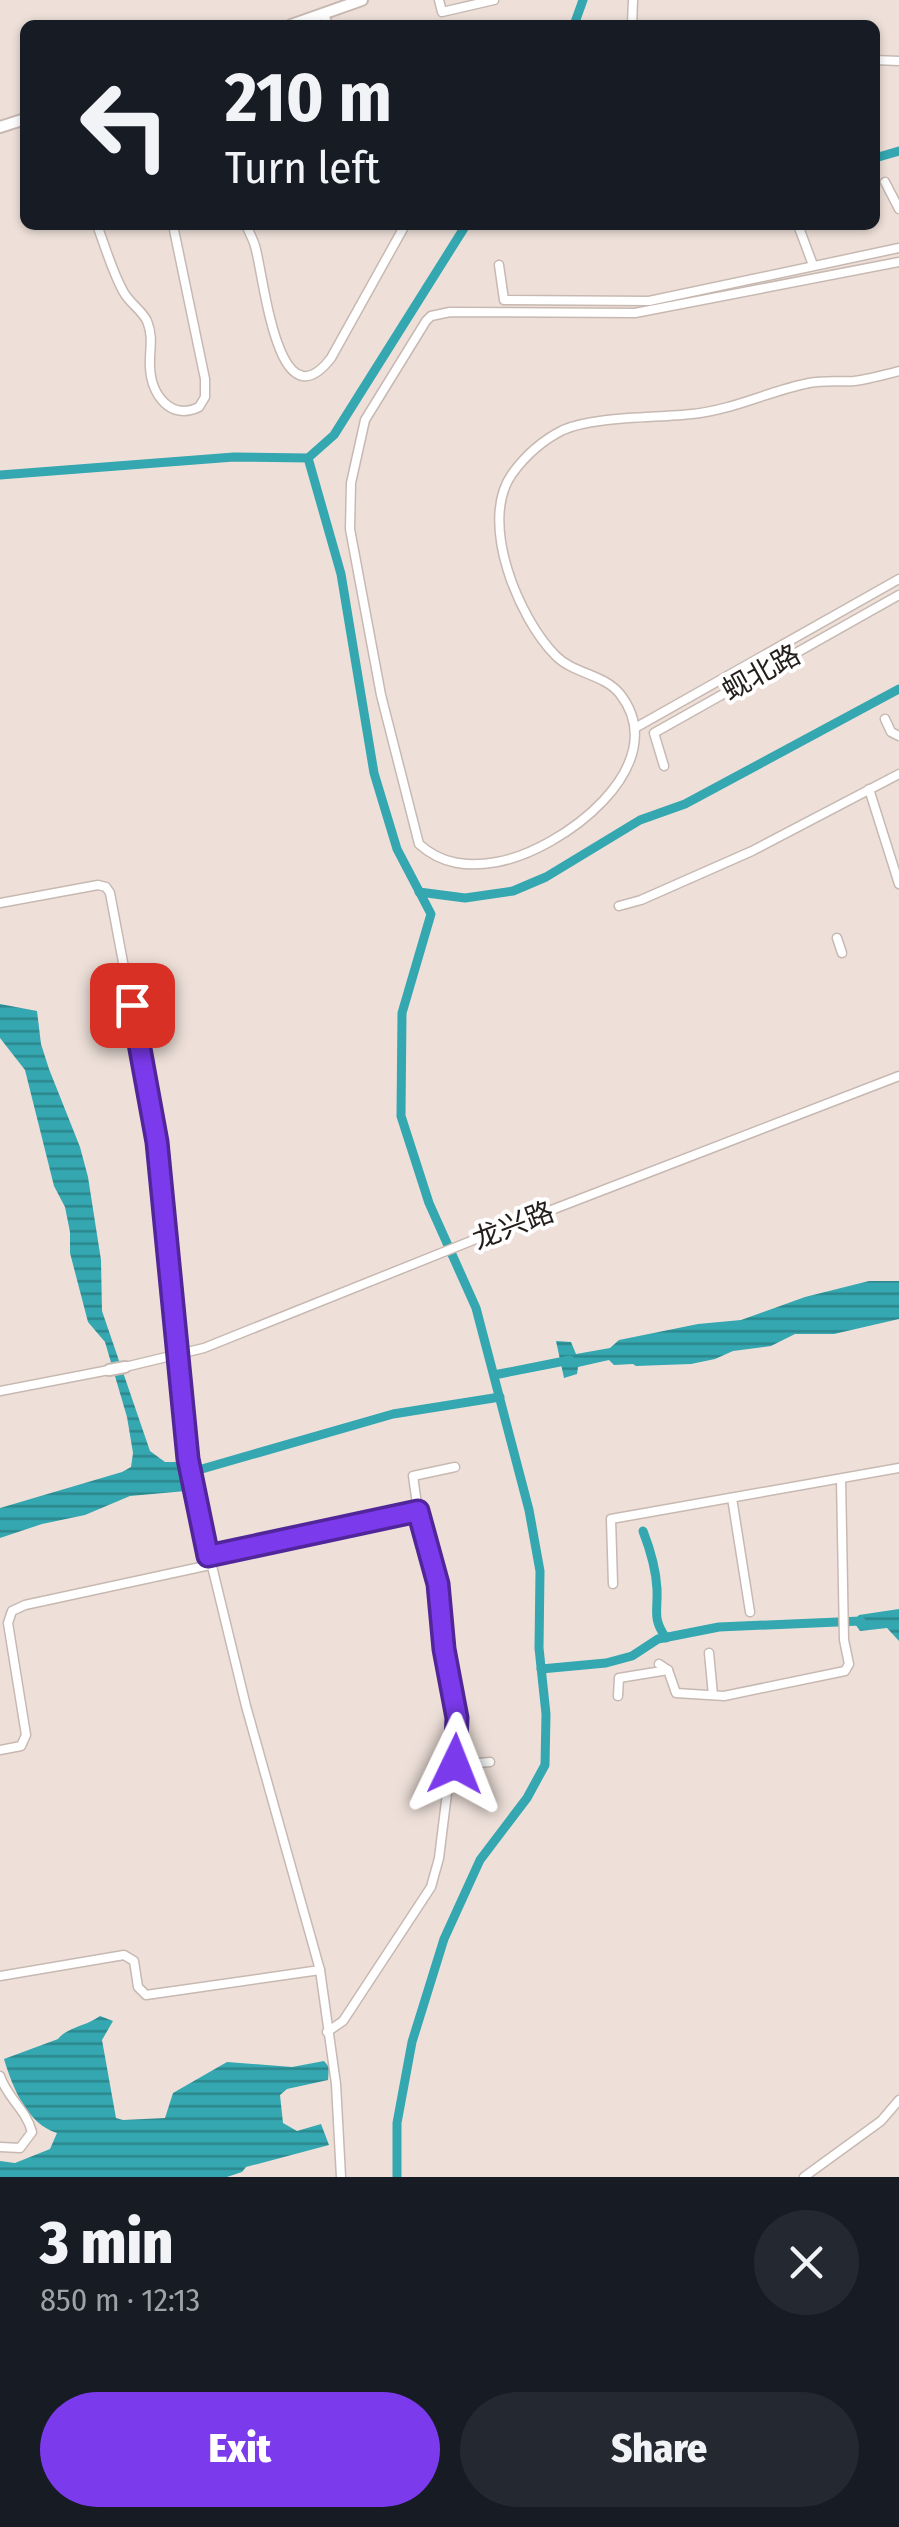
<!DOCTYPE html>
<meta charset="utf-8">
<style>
:root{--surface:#171b24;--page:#242831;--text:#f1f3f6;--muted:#9ea1a6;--accent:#7c3aed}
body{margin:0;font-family:"Fira Sans Condensed","Noto Sans SC",sans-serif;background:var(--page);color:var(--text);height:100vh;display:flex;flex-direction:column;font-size:38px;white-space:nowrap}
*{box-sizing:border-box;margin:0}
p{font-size:32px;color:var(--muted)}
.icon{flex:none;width:55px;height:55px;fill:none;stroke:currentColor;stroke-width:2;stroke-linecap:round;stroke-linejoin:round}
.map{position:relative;height:2177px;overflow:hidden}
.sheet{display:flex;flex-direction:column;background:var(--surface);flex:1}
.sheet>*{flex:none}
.top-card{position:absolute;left:20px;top:20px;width:860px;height:210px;border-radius:15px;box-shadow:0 2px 8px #0004;background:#171b24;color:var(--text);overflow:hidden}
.pin{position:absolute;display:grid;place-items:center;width:85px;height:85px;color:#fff;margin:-42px;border-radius:20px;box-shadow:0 5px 15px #0006}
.me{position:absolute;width:110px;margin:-55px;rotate:2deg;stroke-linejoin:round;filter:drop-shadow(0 0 8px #0008)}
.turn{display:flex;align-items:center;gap:35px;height:210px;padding:0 40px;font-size:45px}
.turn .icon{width:130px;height:130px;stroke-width:2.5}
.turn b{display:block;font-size:70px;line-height:85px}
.round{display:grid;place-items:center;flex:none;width:105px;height:105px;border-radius:52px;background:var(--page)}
.headline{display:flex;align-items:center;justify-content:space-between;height:170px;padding:0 40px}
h1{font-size:60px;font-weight:800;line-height:75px}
.action{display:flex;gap:20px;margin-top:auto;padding:20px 40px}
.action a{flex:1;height:115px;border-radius:60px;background:var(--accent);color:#fff;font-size:40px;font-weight:800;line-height:115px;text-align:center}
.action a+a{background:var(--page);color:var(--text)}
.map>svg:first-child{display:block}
.water{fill:url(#water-rules)}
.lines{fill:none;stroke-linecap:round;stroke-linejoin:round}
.canal{stroke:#34a7b0;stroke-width:9}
.minor-casing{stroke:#c7b9b2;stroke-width:11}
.major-casing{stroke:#c7b9b2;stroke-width:14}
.minor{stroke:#fff;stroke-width:8}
.major{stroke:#fff;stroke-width:10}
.route-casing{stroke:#51269a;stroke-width:25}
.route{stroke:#7c3aed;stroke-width:18}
.labels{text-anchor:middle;stroke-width:8;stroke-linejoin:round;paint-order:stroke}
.street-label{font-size:28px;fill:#231e1b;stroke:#fff}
</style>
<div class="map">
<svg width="899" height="2177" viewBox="0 0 899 2177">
<defs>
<pattern id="water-rules" width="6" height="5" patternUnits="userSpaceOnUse" patternTransform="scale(2.5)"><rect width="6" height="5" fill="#34a7b0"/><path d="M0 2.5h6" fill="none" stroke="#2c878e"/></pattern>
</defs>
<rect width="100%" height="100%" fill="#eee0d9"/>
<g class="water">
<path d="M 0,1004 L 37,1011 L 41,1044 L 49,1069 L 80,1147 L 88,1177 L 101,1260 L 102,1311 L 150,1451 L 165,1462 L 182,1462 L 186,1491 L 130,1496 L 85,1515 L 42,1524 L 0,1538 L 0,1508 L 122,1472 L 131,1467 L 133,1453 L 127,1417 L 105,1342 L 88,1322 L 70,1253 L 70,1232 L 65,1207 L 54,1186 L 25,1070 L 0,1038 Z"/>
<path d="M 869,1281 L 899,1281 L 899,1319 L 834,1334 L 795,1334 L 771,1346 L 733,1351 L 715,1359 L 691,1364 L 636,1366 L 633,1364 L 614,1365 L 609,1360 L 578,1367 L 577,1374 L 564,1378 L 556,1341 L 571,1342 L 576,1354 L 610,1348 L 619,1340 L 698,1324 L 741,1320 L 805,1297 Z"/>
<path d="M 899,1609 L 899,1641 L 887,1628 L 860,1631 L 853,1621 L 859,1615 Z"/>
<path d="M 100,2016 L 113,2021 L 102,2040 L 116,2118 L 123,2120 L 165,2118 L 173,2093 L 227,2062 L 292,2067 L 324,2061 L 329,2067 L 328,2080 L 287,2089 L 280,2095 L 283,2123 L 297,2131 L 321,2124 L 329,2145 L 246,2167 L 242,2172 L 227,2177 L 0,2177 L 0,2161 L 15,2163 L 50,2149 L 57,2133 C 27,2124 12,2086 4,2059 L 58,2039 C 67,2027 87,2026 100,2016 Z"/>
</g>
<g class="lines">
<g class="canal">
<path d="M 574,25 L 583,0"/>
<path d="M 875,158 L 899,151"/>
<path d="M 308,458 L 341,574 L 374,773 L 397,849 L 431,914 L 402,1013 L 401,1116 L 429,1203 L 476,1308 L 529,1510 L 540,1571 L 539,1648 L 546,1714 L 545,1765 L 527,1798 L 480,1860 L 444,1939 L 412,2042 L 397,2123 L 397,2177"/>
<path d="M 0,475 L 234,457 L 308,458 L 334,435 L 466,225"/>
<path d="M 419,892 L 465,898 L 513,891 L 546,877 L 640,820 L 685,804 L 899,689"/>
<path d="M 494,1375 L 570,1360"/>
<path d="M 188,1473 L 393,1414 L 500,1397"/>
<path d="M 643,1531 C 650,1549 656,1569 657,1589 C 658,1612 652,1618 666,1638"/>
<path d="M 541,1669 L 606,1663 L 632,1656 L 658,1639 L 719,1627 L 861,1621"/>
</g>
<defs>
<g id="minor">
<path d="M 439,0 L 442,12 L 494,0"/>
<path d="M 324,14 L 328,25"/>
<path d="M 632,25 L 633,0"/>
<path d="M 875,60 L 899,61"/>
<path d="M 885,182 L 899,209"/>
<path d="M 97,225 C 105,246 112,271 123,291 C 129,303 141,309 147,321 C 154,338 149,350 150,367 C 151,395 171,421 199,407 L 205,397 L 205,379 L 173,225"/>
<path d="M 246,225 C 249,232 253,239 255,246 C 264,275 277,428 331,358 L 405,225"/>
<path d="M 798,225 L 813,265"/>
<path d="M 899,262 L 635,313 L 450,312 L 431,316 L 426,321 L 365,420 L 351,483 L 350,529 L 381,695 L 419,844 C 442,865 469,867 497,862 C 560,851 676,766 620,694 C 604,674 574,674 556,656 C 519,619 478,522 512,474 C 525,456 543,440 563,430 C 594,416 657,418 692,414 C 733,410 769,391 809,383 C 824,380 839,382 854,381 C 869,379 884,375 899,371"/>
<path d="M 499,265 L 504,300 L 649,301 L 899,248"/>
<path d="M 885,719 L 891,732 L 899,736"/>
<path d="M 635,728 L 899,579"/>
<path d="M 664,766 L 654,733 L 899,595"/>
<path d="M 869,789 L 899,884"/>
<path d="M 0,903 L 98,885 L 106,887 L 110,893 L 157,1143 L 193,1488 L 246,1706 L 320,1970 L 336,2084 L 341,2177"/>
<path d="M 619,906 L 641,900 L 752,851 L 899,774"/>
<path d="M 837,938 L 842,953"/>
<path d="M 125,1367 L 204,1348 L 471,1241 L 899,1076"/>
<path d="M 0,1391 L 109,1370"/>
<path d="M 732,1498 L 750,1612"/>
<path d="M 418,1511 L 413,1476 L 455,1467"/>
<path d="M 208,1557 L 418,1511 L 437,1584 L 442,1615 L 443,1649 L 457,1718 L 455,1765 L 448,1785 L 439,1858 L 431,1887 L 343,2021 L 327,2032"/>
<path d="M 613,1584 L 611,1519 L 899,1468"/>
<path d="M 709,1653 L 713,1695"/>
<path d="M 659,1664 L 668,1670 L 676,1693 L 724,1696 L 845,1671 L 849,1664 L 844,1640 L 841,1479"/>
<path d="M 618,1696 L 619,1678 L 668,1670"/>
<path d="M 0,1750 L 21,1746 L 26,1735 L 8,1623 L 12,1611 L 25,1605 L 210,1565"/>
<path d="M 455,1765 L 490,1762"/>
<path d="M 0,1976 L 124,1955 L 134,1961 L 138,1987 L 146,1995 L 320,1970"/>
<path d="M 0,2076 C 7,2098 26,2109 32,2132 L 20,2148 L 0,2147"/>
<path d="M 804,2177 L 881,2121 L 899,2100"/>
</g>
<g id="major">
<path d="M 291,25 L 362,0"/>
<path d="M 0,127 L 25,119"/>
<path d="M 109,1370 L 125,1367"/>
</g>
</defs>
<use href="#minor" class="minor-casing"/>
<use href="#major" class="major-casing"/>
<use href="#minor" class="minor"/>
<use href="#major" class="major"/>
</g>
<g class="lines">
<defs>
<path id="route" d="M 132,1005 L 157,1142 L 188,1459 L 208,1556 L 418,1511 L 438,1584 L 444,1649 L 457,1718 L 455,1764"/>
</defs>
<use href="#route" class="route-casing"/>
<use href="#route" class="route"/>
</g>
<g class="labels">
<g class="street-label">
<text transform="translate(761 672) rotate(-29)" y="10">蚬北路</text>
<text transform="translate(513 1225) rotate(-21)" y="10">龙兴路</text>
</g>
</g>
</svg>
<div class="pin" style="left:132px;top:1005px;background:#d93025"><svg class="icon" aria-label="arrive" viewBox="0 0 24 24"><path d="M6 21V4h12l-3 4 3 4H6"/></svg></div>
<svg class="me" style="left:455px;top:1764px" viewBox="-20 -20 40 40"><path d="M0-17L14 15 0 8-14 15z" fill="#7c3aed" stroke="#fff" stroke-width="4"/></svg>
<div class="top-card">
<div class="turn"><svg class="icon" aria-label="left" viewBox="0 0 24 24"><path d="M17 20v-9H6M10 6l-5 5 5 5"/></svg><div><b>210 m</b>Turn left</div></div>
</div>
</div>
<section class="sheet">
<div class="headline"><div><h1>3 min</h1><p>850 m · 12:13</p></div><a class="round"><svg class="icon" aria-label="close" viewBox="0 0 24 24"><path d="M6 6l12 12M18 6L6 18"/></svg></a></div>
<div class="action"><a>Exit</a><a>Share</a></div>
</section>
